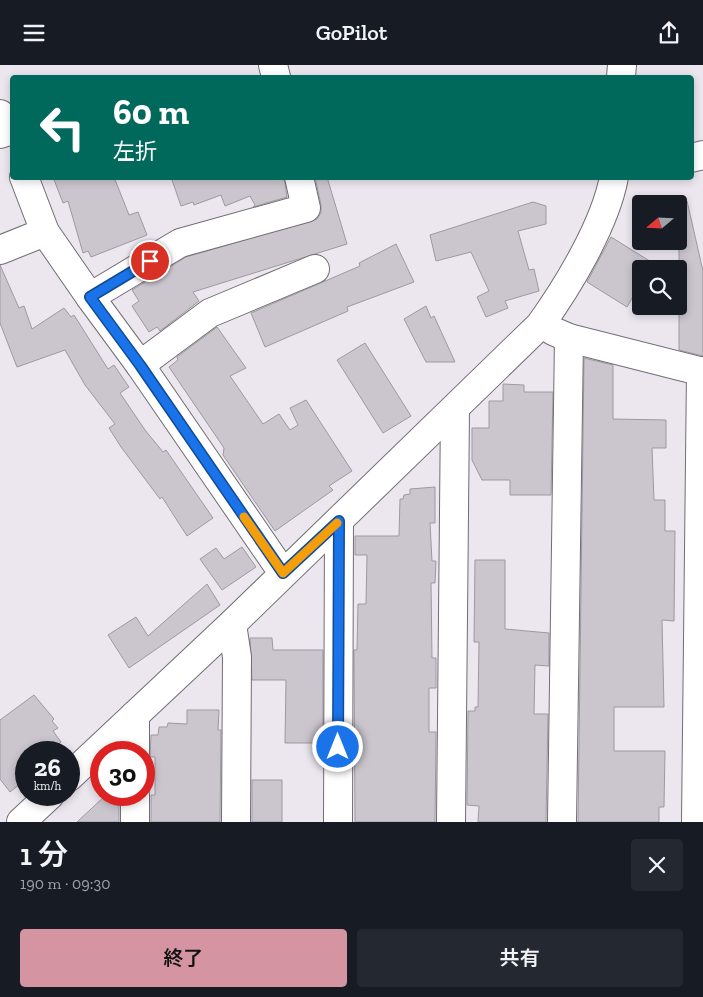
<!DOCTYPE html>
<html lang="ja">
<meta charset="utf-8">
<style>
:root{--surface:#171b24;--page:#242831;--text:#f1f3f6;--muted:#9ea1a6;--accent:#d594a1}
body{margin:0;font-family:"Zilla Slab","Noto Sans JP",serif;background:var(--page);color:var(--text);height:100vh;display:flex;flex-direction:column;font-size:19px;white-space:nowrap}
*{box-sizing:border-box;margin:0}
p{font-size:16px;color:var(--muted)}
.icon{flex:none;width:28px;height:28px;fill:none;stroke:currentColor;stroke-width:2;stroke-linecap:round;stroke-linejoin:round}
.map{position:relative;height:757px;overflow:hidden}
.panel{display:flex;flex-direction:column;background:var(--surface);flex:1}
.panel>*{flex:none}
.hud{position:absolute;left:10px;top:10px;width:684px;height:105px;border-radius:5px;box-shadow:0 2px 8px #0003;background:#00695c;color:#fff;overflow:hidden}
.needle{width:32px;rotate:251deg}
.fabs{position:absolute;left:632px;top:130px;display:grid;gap:10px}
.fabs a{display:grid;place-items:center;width:55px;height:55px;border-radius:5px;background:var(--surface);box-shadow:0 2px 8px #0003;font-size:25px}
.speed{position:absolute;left:15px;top:676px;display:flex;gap:10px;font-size:25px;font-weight:700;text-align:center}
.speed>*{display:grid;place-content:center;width:65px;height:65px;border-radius:50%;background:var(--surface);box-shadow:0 2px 8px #0003;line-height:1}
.speed small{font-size:12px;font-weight:400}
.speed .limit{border:8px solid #d22;background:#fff;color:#111}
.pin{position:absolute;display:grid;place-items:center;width:42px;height:42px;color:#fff;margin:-21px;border:2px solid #fff;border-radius:50%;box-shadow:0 1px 5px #0007}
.me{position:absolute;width:55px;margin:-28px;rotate:0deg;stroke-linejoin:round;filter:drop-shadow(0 0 4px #0008)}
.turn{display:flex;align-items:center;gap:18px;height:105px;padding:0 20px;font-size:22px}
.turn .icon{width:65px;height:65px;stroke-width:2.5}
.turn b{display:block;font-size:35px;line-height:42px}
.round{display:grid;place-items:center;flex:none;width:52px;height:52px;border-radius:5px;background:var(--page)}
.headline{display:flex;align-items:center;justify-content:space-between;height:85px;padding:0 20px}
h1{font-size:30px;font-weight:600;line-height:38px}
.primary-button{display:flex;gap:10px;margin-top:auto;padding:10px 20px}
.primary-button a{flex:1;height:58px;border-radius:5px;background:var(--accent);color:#111;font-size:20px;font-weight:600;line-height:58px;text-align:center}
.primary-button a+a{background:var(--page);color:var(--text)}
header{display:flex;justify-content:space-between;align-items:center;height:65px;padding:0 20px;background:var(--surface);font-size:22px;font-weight:600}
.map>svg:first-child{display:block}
.building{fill:#cbc6ce;stroke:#9d99a1}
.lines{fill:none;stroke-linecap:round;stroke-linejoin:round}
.minor-casing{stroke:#716d74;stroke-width:30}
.minor{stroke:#fff;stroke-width:28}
.route-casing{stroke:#114b97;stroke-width:12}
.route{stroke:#1a73e8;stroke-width:9}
.slow{stroke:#f59e0b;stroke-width:9}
</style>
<header><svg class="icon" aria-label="menu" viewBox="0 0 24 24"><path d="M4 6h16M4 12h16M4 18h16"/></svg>GoPilot<svg class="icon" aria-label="share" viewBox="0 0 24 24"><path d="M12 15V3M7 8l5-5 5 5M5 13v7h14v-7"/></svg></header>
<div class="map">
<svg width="703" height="757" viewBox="0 0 703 757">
<rect width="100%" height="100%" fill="#ece7ef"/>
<g class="building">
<path d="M 53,112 L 114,112 L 129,150 L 138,147 L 147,170 L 91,192 L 88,186 L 83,188 L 68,136 L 63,138 Z"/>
<path d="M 171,112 L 284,112 L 287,132 L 253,142 L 255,140 L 250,131 L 225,141 L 221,130 L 194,140 L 193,137 L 181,141 Z"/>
<path d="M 315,112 L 327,112 L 347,179 L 193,227 L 199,236 L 160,266 L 157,262 L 149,267 L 132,241 L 139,236 L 132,225 L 186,192 L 317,154 L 321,148 L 321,140 Z"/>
<path d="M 687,136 L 703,206 L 703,291 L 679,285 L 679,137 Z"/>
<path d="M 533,137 L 546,141 L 546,159 L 518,166 L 529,205 L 534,204 L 539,226 L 505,236 L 508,243 L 486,252 L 477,232 L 489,226 L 471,187 L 436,196 L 430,170 Z"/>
<path d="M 611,172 L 653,198 L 650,204 L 641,204 L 641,218 L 627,242 L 587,217 Z"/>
<path d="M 396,179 L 414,217 L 347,242 L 348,246 L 265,282 L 251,248 L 360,201 L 359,198 Z"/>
<path d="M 0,200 L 19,243 L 24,241 L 32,264 L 64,243 L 71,252 L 74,250 L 108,304 L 114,300 L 129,322 L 120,328 L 145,365 L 163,387 L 166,385 L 213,453 L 187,471 L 162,432 L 160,434 L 121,382 L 109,363 L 115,359 L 85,320 L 65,285 L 17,302 L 0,258 Z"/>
<path d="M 426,241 L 431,253 L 434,251 L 455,297 L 426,297 L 404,254 Z"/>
<path d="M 217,262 L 246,303 L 230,311 L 263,359 L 279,349 L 290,365 L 298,360 L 290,343 L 306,335 L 352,406 L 329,421 L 333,425 L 275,466 L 223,390 L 224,383 L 169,302 L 178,295 L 177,292 Z"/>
<path d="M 365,278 L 411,351 L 383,368 L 337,295 Z"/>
<path d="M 584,293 L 613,300 L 613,354 L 666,355 L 666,383 L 652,383 L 654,435 L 665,435 L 665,466 L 675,466 L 674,556 L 662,555 L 664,642 L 614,642 L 614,686 L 665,686 L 664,742 L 659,742 L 659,757 L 578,757 Z"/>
<path d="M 503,319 L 524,320 L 524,327 L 553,327 L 551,430 L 510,430 L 510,415 L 482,415 L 472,395 L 472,363 L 489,363 L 489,336 L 503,336 Z"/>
<path d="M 435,422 L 435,458 L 430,458 L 432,496 L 436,496 L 435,518 L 431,518 L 432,593 L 436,593 L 436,623 L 429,623 L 429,667 L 436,667 L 435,757 L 355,757 L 354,585 L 357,585 L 358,539 L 366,539 L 367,490 L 355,490 L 355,471 L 399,471 L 400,434 L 403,434 L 404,430 L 410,429 L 410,424 Z"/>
<path d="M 242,482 L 256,502 L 222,525 L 200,494 L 216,483 L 224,494 Z"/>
<path d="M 475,495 L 505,495 L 505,564 L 549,568 L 549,601 L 535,600 L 534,649 L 548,649 L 546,757 L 478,757 L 479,741 L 467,740 L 468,646 L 475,646 L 475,642 L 478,642 L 479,577 L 474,577 Z"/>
<path d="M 207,519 L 220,540 L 129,603 L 108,570 L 136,552 L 148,571 Z"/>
<path d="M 250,573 L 272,573 L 273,585 L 323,585 L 323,678 L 285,678 L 286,615 L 252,615 Z"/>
<path d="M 34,630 L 54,654 L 52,656 L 58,663 L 53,666 L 61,677 L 48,688 L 26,688 L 26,714 L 10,727 L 0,714 L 0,655 Z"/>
<path d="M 187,645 L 219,645 L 218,665 L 221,665 L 220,757 L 151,757 L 151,730 L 155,730 L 155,692 L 150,692 L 151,670 L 158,670 L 159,662 L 167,662 L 168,658 L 187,659 Z"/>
<rect x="252" y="715" width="30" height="42"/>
<path d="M 106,730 L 119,730 L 119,757 L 77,757 Z"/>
</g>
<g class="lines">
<defs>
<g id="minor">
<path d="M 273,0 L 276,12"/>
<path d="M 621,12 L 622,0"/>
<path d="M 0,49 L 6,67 L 0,69"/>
<path d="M 691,93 L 703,90"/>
<path d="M 45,167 L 90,232 L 180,178 L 306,143 L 299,112"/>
<path d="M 0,185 L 45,167 L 24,112"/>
<path d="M 90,232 L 140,300 L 210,248 L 315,204"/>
<path d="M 553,266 L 569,273 L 703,307"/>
<path d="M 140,300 L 283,508"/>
<path d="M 232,559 L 237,592 L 236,757"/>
<path d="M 135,650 L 135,688"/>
<path d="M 69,712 L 232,559 L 540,260 C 568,221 605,160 614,112"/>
<path d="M 135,730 L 135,757"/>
<path d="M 21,757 L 50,730"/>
<path d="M 338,757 L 339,456"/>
<path d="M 451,757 L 455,344"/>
<path d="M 562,757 L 569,273"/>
<path d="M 696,757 L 701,306"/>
</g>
</defs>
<use href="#minor" class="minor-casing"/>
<use href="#minor" class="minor"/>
</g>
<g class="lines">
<defs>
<path id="route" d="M 150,196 L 90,232 L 140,300 L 283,508 L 339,456 L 338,682"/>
</defs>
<use href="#route" class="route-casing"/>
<use href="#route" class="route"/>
<path class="slow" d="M 244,452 L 283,508 L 337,458"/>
</g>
</svg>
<div class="fabs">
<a><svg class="needle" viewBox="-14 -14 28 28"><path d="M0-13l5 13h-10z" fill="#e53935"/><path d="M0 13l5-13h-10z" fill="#9ea1a6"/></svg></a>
<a><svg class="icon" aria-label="search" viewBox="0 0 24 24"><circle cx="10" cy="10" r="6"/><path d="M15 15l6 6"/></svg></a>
</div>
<div class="speed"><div>26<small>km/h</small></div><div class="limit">30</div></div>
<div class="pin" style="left:150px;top:196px;background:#d93025"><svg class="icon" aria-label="arrive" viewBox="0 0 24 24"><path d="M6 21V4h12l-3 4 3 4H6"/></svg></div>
<svg class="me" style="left:338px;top:682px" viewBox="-20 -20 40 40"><circle r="17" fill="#1a73e8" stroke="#fff" stroke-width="3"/><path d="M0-11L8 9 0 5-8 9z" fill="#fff"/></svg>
<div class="hud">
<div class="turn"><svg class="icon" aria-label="left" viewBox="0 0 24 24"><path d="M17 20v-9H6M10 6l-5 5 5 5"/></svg><div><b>60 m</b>左折</div></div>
</div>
</div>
<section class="panel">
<div class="headline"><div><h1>1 分</h1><p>190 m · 09:30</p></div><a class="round"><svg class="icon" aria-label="close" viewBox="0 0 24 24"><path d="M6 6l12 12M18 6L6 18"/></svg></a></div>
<div class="primary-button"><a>終了</a><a>共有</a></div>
</section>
